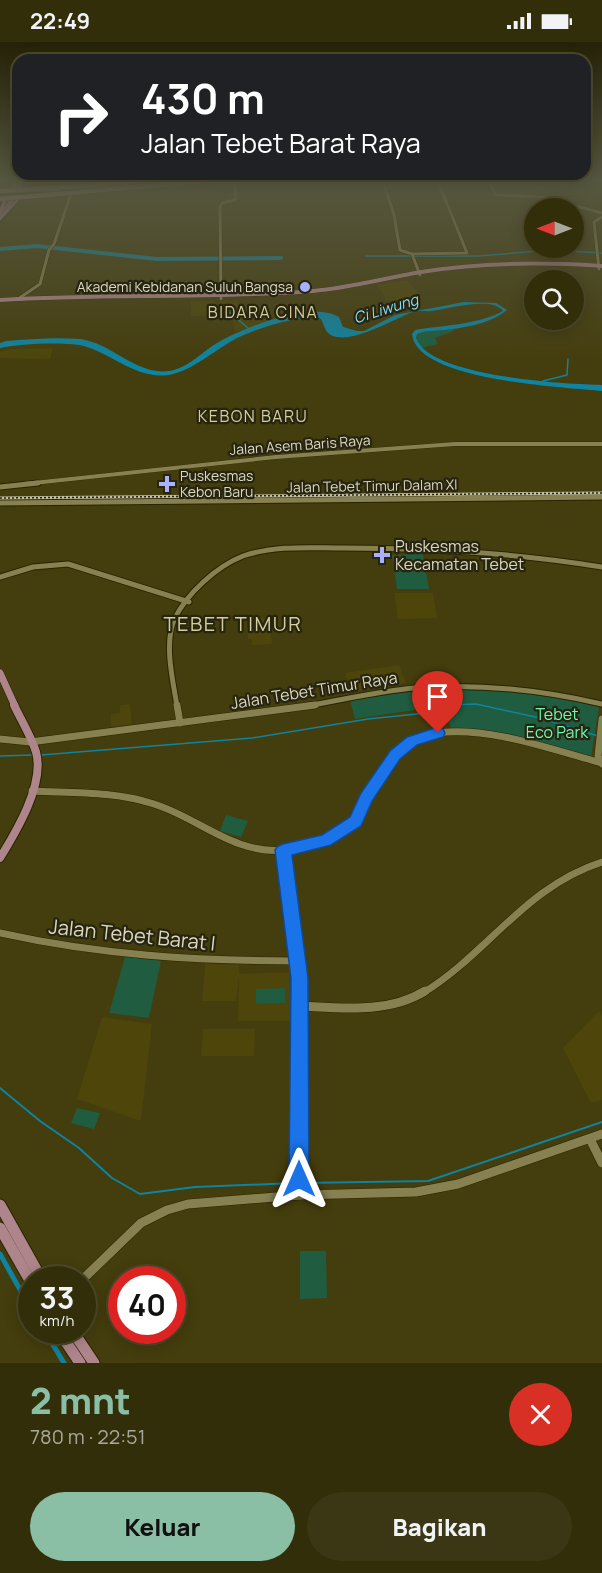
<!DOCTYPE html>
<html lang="id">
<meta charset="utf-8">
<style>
:root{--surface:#332e0a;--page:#3b3613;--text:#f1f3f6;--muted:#a9a89c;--line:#4e4a2b;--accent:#8abfa5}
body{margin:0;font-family:Manrope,sans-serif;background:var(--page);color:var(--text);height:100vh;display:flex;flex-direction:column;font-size:22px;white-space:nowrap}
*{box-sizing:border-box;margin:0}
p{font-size:20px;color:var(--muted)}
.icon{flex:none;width:33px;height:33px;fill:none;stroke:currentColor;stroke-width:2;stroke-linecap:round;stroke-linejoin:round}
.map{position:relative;height:1321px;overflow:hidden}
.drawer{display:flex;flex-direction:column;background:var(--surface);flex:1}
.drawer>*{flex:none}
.guide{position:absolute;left:12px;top:12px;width:579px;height:126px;border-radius:18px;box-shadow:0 3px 15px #0003,0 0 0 2px var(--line);background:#202124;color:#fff;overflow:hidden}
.needle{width:39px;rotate:270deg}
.buttons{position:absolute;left:524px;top:156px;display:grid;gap:12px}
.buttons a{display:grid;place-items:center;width:60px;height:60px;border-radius:50%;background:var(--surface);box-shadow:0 3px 15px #0003,0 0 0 2px var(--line);font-size:30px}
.speed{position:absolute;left:18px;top:1224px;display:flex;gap:12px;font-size:30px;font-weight:700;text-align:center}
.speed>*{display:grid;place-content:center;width:78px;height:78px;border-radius:50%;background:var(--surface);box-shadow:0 3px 15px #0003,0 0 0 2px var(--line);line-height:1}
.speed small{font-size:15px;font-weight:400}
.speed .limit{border:9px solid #d22;background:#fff;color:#111}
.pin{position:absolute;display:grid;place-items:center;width:51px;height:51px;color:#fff;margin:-62px -26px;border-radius:50% 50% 50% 0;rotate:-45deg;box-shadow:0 0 6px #0007}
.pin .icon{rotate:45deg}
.me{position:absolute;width:66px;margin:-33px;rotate:0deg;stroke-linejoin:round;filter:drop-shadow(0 0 4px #0008)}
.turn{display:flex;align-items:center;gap:21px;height:126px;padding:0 30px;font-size:27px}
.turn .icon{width:78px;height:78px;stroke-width:2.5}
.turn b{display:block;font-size:42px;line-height:51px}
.round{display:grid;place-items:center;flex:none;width:63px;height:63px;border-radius:32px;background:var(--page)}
.summary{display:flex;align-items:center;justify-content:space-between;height:102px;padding:0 30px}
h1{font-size:36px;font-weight:800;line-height:45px;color:var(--accent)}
.cta{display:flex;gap:12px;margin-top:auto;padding:12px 30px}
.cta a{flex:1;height:69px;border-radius:36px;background:var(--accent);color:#111;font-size:24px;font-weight:800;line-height:69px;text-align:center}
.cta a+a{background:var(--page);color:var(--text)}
.status{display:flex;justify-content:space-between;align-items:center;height:42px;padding:0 30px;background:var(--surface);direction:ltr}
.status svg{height:16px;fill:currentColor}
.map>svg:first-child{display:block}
.built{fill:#4d4509}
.green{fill:#1f5c40}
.water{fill:#0e84a0}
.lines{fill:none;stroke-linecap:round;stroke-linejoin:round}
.stream-far1{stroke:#0e84a0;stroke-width:1.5}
.stream{stroke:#0e84a0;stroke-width:2}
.canal{stroke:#0e84a0;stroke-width:5}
.river{stroke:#0e84a0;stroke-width:4}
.minor-far4-casing{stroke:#292401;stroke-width:4}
.minor-far3-casing{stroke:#292401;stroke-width:4.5}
.minor-far2-casing{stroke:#292401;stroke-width:7}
.minor-far1-casing{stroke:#292401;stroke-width:8}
.minor-casing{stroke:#292401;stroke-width:10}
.major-far3-casing{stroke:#292401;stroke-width:4.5}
.major-far2-casing{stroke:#292401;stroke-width:8}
.major-far1-casing{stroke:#292401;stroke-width:10}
.major-casing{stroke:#292401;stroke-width:13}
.highway-casing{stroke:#292401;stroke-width:2}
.minor-far4{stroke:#878051;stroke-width:3}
.minor-far3{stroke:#878051;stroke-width:4}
.minor-far2{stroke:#878051;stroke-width:5}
.minor-far1{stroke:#878051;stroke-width:7}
.minor{stroke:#878051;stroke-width:9}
.major-far3{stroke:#ae858b;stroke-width:4}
.major-far2{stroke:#ae858b;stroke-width:7}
.major-far1{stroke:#ae858b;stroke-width:8}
.major{stroke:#ae858b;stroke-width:11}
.highway{fill:#c889b2;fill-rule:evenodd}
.rail-casing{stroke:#c3bea2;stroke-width:3}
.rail{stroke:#272410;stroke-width:1.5;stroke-dasharray:2;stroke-linecap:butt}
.highway-bridge-casing{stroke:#292401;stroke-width:5;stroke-linecap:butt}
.highway-bridge{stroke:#c889b2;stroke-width:4.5}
.route{fill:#1a73e8;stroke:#114b97;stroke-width:1.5}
.poi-dot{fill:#aab0fb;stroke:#272410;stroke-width:2}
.labels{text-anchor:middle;stroke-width:4.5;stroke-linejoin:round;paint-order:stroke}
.far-poi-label{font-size:14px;fill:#dcd8c0;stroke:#272410;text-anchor:end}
.far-street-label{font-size:14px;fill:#dcd8c0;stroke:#272410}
.far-water-label{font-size:15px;font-style:italic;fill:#85defa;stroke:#272410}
.far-quarter-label{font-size:16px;letter-spacing:1.5px;fill:#d5cd9c;stroke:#272410}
.poi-label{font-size:16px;fill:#dcd8c0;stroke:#272410;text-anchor:start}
.street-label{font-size:16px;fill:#dcd8c0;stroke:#272410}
.park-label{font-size:16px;fill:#6af9b6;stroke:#272410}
.quarter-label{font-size:20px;letter-spacing:1.5px;fill:#d5cd9c;stroke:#272410}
.near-street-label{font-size:20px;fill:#dcd8c0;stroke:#272410}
</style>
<div class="status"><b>22:49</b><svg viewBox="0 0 49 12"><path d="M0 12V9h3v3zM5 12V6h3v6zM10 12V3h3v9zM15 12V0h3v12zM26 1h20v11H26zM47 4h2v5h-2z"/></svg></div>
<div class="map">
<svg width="602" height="1321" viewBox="0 0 602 1321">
<rect width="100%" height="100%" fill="#443d0d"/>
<g class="built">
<path d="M 407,238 L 423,256 L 387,259 L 377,243 Z"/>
<path d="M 238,258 L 240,273 L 245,273 L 246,277 L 259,275 L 261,278 L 270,276 L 273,279 L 235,290 L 232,277 L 227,276 L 224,269 L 219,269 L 219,259 Z"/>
<rect x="191" y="259" width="24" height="15"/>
<path d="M 53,306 L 50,317 L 0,316 L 0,310 L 11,307 Z"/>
<path d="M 394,551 L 433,551 L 437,576 L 398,577 Z"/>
<path d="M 254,574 L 269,578 L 272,602 L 252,603 L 252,597 L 248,597 L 247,586 Z"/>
<path d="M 399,623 L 406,641 L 352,650 L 345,631 Z"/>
<path d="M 130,662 L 132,682 L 111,685 L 111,672 L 120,671 L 120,663 Z"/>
<path d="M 205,922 L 239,923 L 239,932 L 289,930 L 291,979 L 238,979 L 239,935 L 236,959 L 202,959 Z"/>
<path d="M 599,969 L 602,974 L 602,1058 L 591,1061 L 563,1006 Z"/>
<path d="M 102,975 L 152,982 L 141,1079 L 77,1057 Z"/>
<path d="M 203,987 L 255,987 L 254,1014 L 201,1014 Z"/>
</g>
<g class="green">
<path d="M 453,287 L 454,289 L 435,296 L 438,302 L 421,306 L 416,297 L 417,292 L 423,289 Z"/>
<path d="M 423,512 L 429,547 L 397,547 L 392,513 Z"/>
<path d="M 451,645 L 532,650 L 599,665 L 591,715 L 508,696 L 451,686 L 444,671 L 426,673 L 417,648 Z"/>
<path d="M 414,649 L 421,667 L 355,677 L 350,658 Z"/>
<path d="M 226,773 L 248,779 L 241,795 L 220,789 Z"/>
<path d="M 125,915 L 161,919 L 149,976 L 109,971 Z"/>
<path d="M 285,946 L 285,961 L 256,962 L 256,947 Z"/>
<path d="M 77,1066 L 100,1071 L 94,1087 L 71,1081 Z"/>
<path d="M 300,1209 L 326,1209 L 327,1256 L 300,1257 Z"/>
</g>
<path class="water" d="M 464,260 L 496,261 L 507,268 C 492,281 464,286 445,288 C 435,289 426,288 417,292 L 416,296 C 430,335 564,342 602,343 L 602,349 C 564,345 416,339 412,292 L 415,288 C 444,283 477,283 503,269 C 491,254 449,267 432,269 C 426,270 419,268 413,270 C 395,276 344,308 327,290 C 325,287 323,281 321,277 C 307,270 252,288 237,296 C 216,307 196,326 173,332 C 141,340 115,314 87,305 C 69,299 19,302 0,306 L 0,301 L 6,299 C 29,297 56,295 80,297 C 113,301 139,337 174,328 C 191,323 202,310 217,301 C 242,286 312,258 339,275 L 343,285 L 357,289 L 364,289 L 395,273 Z"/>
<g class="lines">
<g class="stream-far1">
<path d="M 366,214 L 479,214 L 552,208 L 602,211"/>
<path d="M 228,269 L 248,286"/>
<path d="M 543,339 L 567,333 L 568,317"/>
<path d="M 41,713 L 252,696 L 368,677 L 417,672 L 448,663 L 476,662 L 540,676 L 598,694"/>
<path d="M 0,714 L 33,713"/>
</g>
<g class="stream">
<path d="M 0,1046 L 40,1079 L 79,1106 L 112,1136 L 140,1152 L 195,1145 L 295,1141"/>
<path d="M 303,1141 L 428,1139 L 602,1080"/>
</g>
<g class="canal">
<path d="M 0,1212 L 32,1269"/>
<path d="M 44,1288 L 64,1321"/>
</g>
<path class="river" d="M 0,207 L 37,204 L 157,217 L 281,216"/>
<defs>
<g id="minor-far4">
<path d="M 420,137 L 383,139 L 394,173 L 400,208 L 412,212 L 467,211 L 437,137"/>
<path d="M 487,137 L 496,153 L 543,155 L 602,171"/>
<path d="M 234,139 L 251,137"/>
<path d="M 169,144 L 236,141"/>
<path d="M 20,149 L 22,137"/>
<path d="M 412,212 L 420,233"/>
<path d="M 599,227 L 594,180 L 602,175"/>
<path d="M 18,257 L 40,242 L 49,208 L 54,202 L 71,152"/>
<path d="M 221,257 L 220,165 L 222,161 L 235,158 L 236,139"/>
</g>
<path id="minor-far3" d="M 24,442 L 276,415 L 455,402 L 602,402"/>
<g id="minor-far2">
<path d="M 0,445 L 38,441"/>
<path d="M 0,461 L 602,455"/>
<path d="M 0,535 L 33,525 L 68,522 L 189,560"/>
<path d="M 177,664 C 173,639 164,603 174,578 C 186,552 217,524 243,514 C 275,503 310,506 343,506 C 430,506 516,511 602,525"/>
<path d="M 306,664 C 342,658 379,649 415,646 C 478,641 541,648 602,662"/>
</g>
<g id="minor-far1">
<path d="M 177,663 L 180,681"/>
<path d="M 602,677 L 598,714 L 602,722"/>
<path d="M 0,697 L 30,700 L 315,663"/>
<path d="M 32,749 C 72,751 115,749 154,762 C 199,776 234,813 284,808 C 307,806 339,798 355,780 C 361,773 362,763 366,755 C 380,727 404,696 437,691 C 489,684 553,708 602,721"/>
<path d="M 283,808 L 299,951"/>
<path d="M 0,891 C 99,913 197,919 298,919"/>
<path d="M 423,951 C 488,911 526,844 602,820"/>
</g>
<g id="minor">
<path d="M 299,949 L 300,1153"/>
<path d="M 299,964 C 341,966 388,972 425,949"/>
<path d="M 590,1097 L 602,1121"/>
<path d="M 82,1238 L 141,1181 L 167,1168 L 188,1162 L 300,1153 L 416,1150 L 458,1142 L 602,1092"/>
</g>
<g id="major-far3">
<path d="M 17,148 L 20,137"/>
<path d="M 0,175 L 14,155"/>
<path d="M 0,258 C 104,251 209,257 313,249 C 350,246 385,236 421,230 C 481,220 542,220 602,224"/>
</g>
<path id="major-far2" d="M 0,631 L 15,664"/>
<path id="major-far1" d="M 0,816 C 16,790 45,742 36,710 C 31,694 21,678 14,663"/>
<g id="major">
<path d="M 0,1163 L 42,1238"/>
<path d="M 0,1186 L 32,1242"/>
<path d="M 58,1288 L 80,1321"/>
<path d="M 72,1288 L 94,1321"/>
</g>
<g id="highway">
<path d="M 13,137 L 17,137 L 16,146 L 14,147 L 12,146 Z"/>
<path d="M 167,137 L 187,137 L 92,146 L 90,145 Z"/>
<path d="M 236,137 L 246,137 L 237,139 Z"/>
<path d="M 59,147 L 60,149 L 12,151 L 10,150 L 12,149 Z"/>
<path d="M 16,153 L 17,155 L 4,156 L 7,158 L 2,171 L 0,172 L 0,166 L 3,158 L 0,157 L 0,154 Z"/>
<path d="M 20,153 L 23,154 L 0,179 L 0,175 Z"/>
</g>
</defs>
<use href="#minor-far4" class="minor-far4-casing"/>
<use href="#minor-far3" class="minor-far3-casing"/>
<use href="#minor-far2" class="minor-far2-casing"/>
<use href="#minor-far1" class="minor-far1-casing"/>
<use href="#minor" class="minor-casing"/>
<use href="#major-far3" class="major-far3-casing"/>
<use href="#major-far2" class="major-far2-casing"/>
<use href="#major-far1" class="major-far1-casing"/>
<use href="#major" class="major-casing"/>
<use href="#highway" class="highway-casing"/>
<use href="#minor-far4" class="minor-far4"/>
<use href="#minor-far3" class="minor-far3"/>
<use href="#minor-far2" class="minor-far2"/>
<use href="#minor-far1" class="minor-far1"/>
<use href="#minor" class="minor"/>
<use href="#major-far3" class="major-far3"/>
<use href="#major-far2" class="major-far2"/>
<use href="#major-far1" class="major-far1"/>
<use href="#major" class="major"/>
<use href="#highway" class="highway"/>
<defs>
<path id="rail" d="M 0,456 L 602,451"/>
</defs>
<use href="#rail" class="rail-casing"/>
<use href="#rail" class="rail"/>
<defs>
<g id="highway-bridge">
<path d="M 96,142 L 134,139"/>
<path d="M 0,149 L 101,143"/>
<path d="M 0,157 L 226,137"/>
</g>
</defs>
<use href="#highway-bridge" class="highway-bridge-casing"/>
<use href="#highway-bridge" class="highway-bridge"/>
</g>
<linearGradient id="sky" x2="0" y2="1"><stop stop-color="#252207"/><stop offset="0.43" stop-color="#565740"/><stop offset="1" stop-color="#565740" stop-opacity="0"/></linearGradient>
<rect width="602" height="322" fill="url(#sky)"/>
<path class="route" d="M 438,685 L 443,687 L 445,691 L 443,695 L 417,703 L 400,717 L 372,759 L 361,784 L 331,803 L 292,813 L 308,936 L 309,1137 L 306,1144 L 299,1147 L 292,1144 L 289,1137 L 291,936 L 275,808 L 278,804 L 283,802 L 322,793 L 350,775 L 361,751 L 390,709 L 407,695 Z"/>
<g class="poi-dot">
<circle cx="305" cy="245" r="6"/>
<path d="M164 433h6v6h6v6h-6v6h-6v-6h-6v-6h6z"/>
<path d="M379 504h6v6h6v6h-6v6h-6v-6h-6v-6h6z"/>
</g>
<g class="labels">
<g class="far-poi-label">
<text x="293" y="250">Akademi Kebidanan Suluh Bangsa</text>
<text x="180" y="439" text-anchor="start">Puskesmas<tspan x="180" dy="16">Kebon Baru</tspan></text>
</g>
<g class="far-street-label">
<text transform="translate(300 403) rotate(-4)" y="5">Jalan Asem Baris Raya</text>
<text transform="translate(372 444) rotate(-1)" y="5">Jalan Tebet Timur Dalam XI</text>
</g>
<g class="far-water-label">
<text transform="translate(386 267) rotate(-17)" y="5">Ci Liwung</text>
</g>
<g class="far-quarter-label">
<text x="263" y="276">BIDARA CINA</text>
<text x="253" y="380">KEBON BARU</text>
</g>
<g class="poi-label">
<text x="395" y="510">Puskesmas<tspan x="395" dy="18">Kecamatan Tebet</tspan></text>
</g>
<g class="street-label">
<text transform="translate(314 648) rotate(-9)" y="6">Jalan Tebet Timur Raya</text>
</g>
<g class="park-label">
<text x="557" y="678">Tebet<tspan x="557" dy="18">Eco Park</tspan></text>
</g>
<g class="quarter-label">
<text x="233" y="589">TEBET TIMUR</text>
</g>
<g class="near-street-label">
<text transform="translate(132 893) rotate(6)" y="7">Jalan Tebet Barat I</text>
</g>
</g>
</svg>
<div class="buttons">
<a><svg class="needle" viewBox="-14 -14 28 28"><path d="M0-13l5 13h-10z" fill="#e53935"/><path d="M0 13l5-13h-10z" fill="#a9a89c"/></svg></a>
<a><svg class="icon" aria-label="search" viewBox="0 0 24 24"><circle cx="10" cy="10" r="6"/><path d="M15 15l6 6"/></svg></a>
</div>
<div class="speed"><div>33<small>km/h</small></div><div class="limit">40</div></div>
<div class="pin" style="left:438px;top:691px;background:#d93025"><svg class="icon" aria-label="arrive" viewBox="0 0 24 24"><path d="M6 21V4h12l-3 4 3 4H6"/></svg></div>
<svg class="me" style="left:299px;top:1137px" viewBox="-20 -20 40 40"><path d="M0-17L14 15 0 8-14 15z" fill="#1a73e8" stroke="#fff" stroke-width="4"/></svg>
<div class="guide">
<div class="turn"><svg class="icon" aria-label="right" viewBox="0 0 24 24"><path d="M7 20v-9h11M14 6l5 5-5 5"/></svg><div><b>430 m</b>Jalan Tebet Barat Raya</div></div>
</div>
</div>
<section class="drawer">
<div class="summary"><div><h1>2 mnt</h1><p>780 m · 22:51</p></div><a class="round" style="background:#d93025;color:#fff"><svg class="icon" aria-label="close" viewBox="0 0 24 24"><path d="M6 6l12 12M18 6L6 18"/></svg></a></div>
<div class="cta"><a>Keluar</a><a>Bagikan</a></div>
</section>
